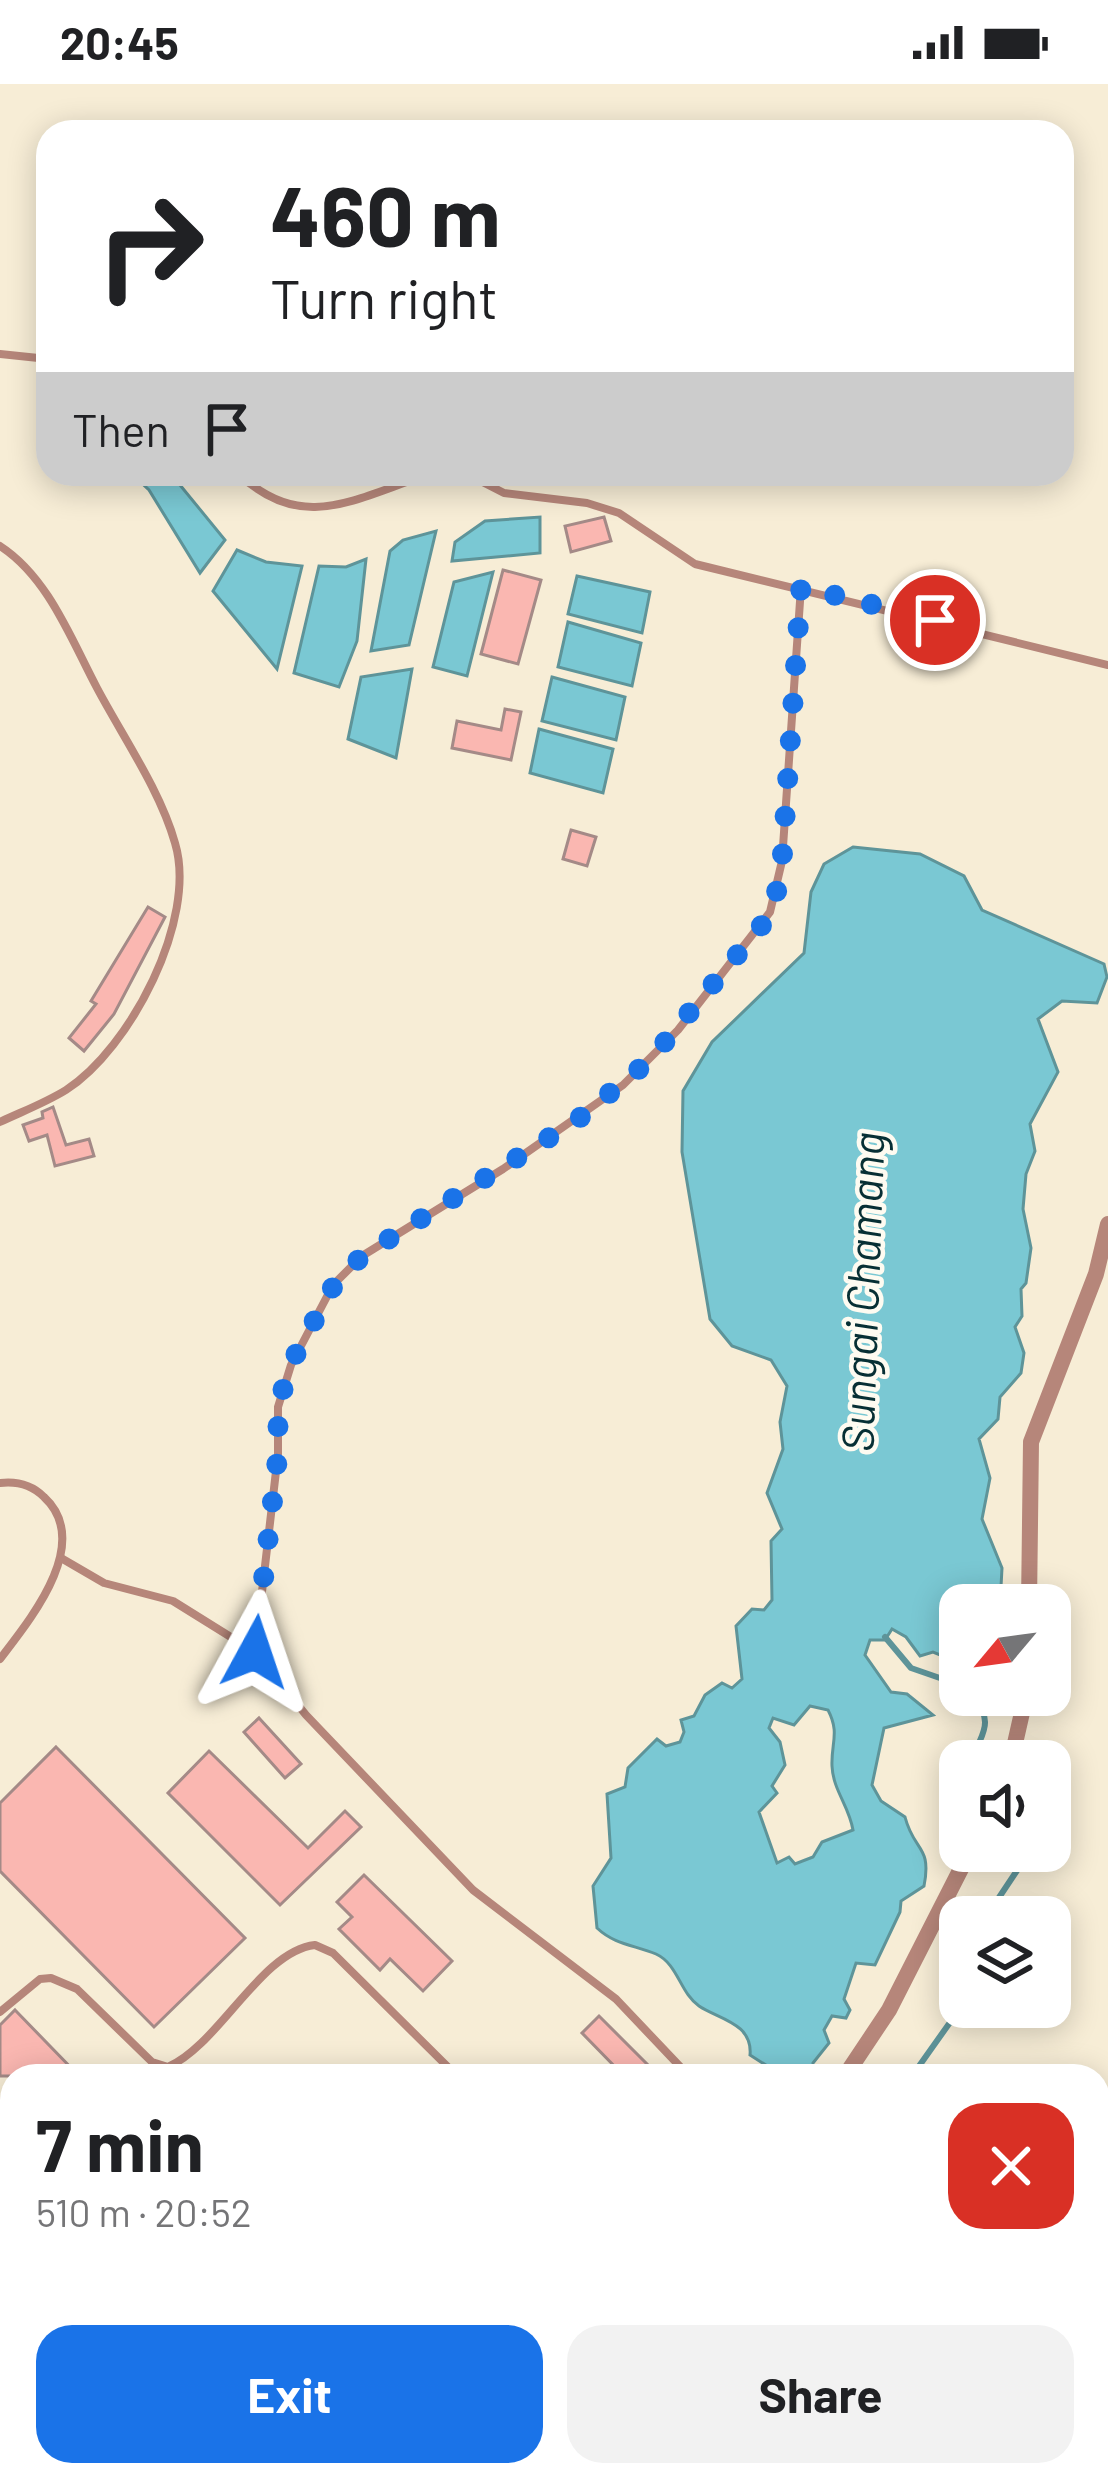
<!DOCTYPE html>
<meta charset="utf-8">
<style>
:root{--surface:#fff;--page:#f2f2f2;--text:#202124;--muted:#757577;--accent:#1a73e8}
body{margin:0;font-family:Barlow,sans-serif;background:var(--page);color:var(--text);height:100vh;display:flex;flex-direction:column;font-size:45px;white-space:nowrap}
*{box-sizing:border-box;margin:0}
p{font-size:39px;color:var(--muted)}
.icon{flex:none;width:66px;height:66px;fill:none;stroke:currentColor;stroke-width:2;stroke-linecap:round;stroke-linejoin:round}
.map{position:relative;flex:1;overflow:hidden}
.drawer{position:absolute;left:0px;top:1980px;width:1110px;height:423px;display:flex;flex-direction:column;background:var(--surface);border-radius:36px 36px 0 0;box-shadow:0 6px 30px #0003}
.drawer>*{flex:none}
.hud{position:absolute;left:36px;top:36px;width:1038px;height:366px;border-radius:36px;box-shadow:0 6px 30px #0003;background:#fff;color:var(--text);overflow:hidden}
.needle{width:78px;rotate:241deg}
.buttons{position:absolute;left:939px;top:1500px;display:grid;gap:24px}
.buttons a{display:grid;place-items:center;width:132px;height:132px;border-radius:24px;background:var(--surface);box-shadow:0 6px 30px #0003;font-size:60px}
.pin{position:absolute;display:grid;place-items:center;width:102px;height:102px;color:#fff;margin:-51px;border:6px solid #fff;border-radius:50%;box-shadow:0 3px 12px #0007}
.me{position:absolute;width:132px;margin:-66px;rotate:5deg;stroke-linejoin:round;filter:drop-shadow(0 0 9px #0008)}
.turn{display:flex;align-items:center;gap:42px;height:252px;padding:0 36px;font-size:54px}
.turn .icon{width:156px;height:156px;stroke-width:2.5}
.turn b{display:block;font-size:84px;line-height:102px}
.then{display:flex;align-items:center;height:114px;padding:0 36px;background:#0003;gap:24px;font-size:45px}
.round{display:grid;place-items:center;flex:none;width:126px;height:126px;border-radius:36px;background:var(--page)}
.headline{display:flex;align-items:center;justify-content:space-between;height:204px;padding:0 36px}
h1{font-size:72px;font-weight:700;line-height:90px}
.primary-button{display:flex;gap:24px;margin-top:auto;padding:24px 36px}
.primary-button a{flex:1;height:138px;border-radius:36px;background:var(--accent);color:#fff;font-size:48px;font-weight:700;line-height:138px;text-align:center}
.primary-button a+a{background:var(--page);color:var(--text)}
.status{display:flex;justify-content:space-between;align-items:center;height:84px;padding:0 60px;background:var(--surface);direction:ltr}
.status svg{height:33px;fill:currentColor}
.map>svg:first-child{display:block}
.water{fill:#7ac8d3;stroke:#5e9499;stroke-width:3;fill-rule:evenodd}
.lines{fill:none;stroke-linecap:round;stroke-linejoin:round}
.stream{stroke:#5e9499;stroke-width:6}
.building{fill:#fab7b1;stroke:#a48a87;stroke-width:3}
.lane{stroke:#b6867a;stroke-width:8}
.street{stroke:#b6867a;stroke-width:16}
.route{stroke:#1a73e8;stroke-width:21;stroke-dasharray:0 37.8}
.labels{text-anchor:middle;stroke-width:9;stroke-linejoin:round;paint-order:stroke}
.water-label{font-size:45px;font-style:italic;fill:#072f34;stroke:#fefbf1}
</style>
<div class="status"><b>20:45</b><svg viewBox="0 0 49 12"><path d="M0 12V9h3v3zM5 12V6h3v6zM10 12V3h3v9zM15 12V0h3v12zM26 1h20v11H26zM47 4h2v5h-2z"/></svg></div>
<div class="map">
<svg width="1108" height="2402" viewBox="0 0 1108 2402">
<rect width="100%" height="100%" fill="#f7edd6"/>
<g class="water">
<path d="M 132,390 L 171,390 L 225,456 L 200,489 L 149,406 Z"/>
<path d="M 540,433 L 540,469 L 452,477 L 455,458 L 485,437 Z"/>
<path d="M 436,447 L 409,561 L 371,567 L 390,467 L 403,456 Z"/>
<path d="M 237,466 L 266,478 L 302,482 L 277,585 L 213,507 Z"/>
<path d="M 366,475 L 357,557 L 339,603 L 294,589 L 319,482 L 346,483 Z"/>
<path d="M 493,488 L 467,592 L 433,583 L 454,498 Z"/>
<path d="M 577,492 L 650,508 L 642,549 L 568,530 Z"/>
<path d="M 568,538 L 641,559 L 632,602 L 558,583 Z"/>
<path d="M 412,585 L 396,674 L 348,655 L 361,593 Z"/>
<path d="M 552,593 L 625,613 L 616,656 L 542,637 Z"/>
<path d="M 539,645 L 613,665 L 603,709 L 530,689 Z"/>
<path d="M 853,763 L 920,770 L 964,792 L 982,826 L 1104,880 L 1107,893 L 1097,919 L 1062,917 L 1038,935 L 1058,988 L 1030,1040 L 1035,1067 L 1026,1090 L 1023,1125 L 1031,1164 L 1026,1199 L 1021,1205 L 1022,1232 L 1015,1243 L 1024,1269 L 1021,1289 L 1000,1313 L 998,1335 L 979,1355 L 990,1394 L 982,1435 L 1002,1484 L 1000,1521 L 960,1521 L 960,1579 L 933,1568 L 920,1572 L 906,1553 L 892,1545 L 885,1556 L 870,1556 L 865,1571 L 891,1608 L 907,1610 L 933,1631 L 884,1644 L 872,1701 L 881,1717 L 905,1733 C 914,1768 932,1761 924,1802 L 901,1817 L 900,1828 L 875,1881 L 856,1879 L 844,1915 L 850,1926 L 846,1934 L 832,1932 L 824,1946 L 829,1959 L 813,1979 L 814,1989 L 783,1992 L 750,1971 C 753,1939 718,1935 699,1922 C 680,1909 678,1880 656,1870 C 635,1861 615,1861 597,1844 L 593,1802 L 611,1774 L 607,1710 L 625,1703 L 628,1684 L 657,1655 L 666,1662 L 680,1658 L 684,1648 L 681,1636 L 694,1632 L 705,1611 L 722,1599 L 732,1604 L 742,1595 L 736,1542 L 752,1525 L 764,1526 L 772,1516 L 771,1457 L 782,1445 L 767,1409 L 783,1365 L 780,1338 L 787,1302 L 771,1276 L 732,1262 L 710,1235 L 682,1068 L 683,1007 L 712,958 L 804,869 L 811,808 L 824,780 ZM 810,1622 L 828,1626 C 840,1649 831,1659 832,1682 C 833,1706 849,1722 853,1746 L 822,1758 L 813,1773 L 795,1780 L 789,1773 L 777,1779 L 759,1728 L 777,1709 L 772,1702 L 785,1681 L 780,1658 L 769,1644 L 773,1634 L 794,1641 Z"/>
</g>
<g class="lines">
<g class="stream">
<path d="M 885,1553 L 911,1584 L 960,1601"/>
<path d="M 972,1677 C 982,1646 994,1644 975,1611"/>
<path d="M 986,1833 L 1030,1767"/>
<path d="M 912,1992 L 951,1937 L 960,1914"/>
<path d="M 602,2402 L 608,2391"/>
</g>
</g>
<g class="building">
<path d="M 604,433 L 611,457 L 571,468 L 565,442 Z"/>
<path d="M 503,486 L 541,496 L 518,580 L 481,570 Z"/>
<path d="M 505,625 L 521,628 L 511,676 L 452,664 L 457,637 L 501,646 Z"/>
<path d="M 571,746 L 596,753 L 587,782 L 563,775 Z"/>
<path d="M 148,823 L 165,833 L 114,930 L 84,967 L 69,954 L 96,920 L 91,917 Z"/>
<path d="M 53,1023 L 66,1061 L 89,1055 L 94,1072 L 55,1082 L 47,1051 L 29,1057 L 23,1041 L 43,1034 L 42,1028 Z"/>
<path d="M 259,1634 L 301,1680 L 285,1694 L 244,1648 Z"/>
<path d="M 56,1663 L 245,1854 L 154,1943 L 0,1787 L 0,1719 Z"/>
<path d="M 209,1667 L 308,1764 L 345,1727 L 361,1743 L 280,1821 L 168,1709 Z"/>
<path d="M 364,1791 L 452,1877 L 423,1907 L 390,1875 L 380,1886 L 339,1845 L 352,1833 L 337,1818 Z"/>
<path d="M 15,1926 L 79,1992 L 0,1992 L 0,1941 Z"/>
<path d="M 599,1932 L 659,1992 L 624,1992 L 582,1949 Z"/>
</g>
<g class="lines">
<g class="lane">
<path d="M 0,270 L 48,275"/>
<path d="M 239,390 C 303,451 357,413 430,390"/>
<path d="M 467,390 L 504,409 L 587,419 L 619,429 L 695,480 L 1108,581"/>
<path d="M 0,462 C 48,493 71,555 97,604 C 123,653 160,706 175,759 C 198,835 130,965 66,1006 C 45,1019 21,1028 0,1038"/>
<path d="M 0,1399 C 17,1397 32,1401 44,1413 C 94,1459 29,1537 0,1575"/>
<path d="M 61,1474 L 104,1499 L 173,1517 L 255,1568 L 306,1631 L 473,1806 L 616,1915 L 689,1992"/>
<path d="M 255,1568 L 278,1370 L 278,1323 L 291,1281 L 333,1201 L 362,1172 L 503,1085 L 623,1001 L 678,946 L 770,828 L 782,777 L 801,503"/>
<path d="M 0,1928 L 40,1895 L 51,1894 L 77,1905 L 152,1978 L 168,1983 C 219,1961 261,1867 315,1861 L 333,1869 L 457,1992"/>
</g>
<g class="street">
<path d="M 1029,1521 L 1031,1358 L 1096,1190 L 1108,1140"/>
<path d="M 1011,1677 L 1026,1611"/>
<path d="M 845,1992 L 889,1926 L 970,1767"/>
<path d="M 530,2402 L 540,2391"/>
</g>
</g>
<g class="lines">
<path class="route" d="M 255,1568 L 278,1370 L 278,1323 L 290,1281 L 334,1201 L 362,1172 L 577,1036 L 650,976 L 762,841 L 776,811 L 782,777 L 801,503 L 935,536"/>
</g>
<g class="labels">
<g class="water-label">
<text transform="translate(863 1208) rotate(-88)" y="16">Sungai Chamang</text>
</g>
</g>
</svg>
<div class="buttons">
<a><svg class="needle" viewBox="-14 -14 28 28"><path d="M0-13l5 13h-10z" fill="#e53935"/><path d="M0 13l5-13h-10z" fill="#757577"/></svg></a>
<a><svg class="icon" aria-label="sound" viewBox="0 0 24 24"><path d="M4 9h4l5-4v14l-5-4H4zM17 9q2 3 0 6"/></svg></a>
<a><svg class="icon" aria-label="layers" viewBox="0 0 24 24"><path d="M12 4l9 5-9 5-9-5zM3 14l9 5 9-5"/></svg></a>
</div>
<div class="pin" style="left:935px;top:536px;background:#d93025"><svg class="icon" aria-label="arrive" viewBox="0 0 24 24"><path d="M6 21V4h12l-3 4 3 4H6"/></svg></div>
<svg class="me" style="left:255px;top:1568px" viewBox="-20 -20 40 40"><path d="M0-17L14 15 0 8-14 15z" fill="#1a73e8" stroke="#fff" stroke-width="4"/></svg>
<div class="hud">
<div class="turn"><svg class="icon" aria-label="right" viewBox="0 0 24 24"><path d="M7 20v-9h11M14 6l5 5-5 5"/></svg><div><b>460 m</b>Turn right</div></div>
<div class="then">Then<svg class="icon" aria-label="arrive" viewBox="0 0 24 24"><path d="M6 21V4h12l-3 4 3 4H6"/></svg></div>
</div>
<section class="drawer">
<div class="headline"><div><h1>7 min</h1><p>510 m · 20:52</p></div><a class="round" style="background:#d93025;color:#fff"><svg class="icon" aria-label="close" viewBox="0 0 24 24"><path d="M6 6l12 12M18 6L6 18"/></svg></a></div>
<div class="primary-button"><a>Exit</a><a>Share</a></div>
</section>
</div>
